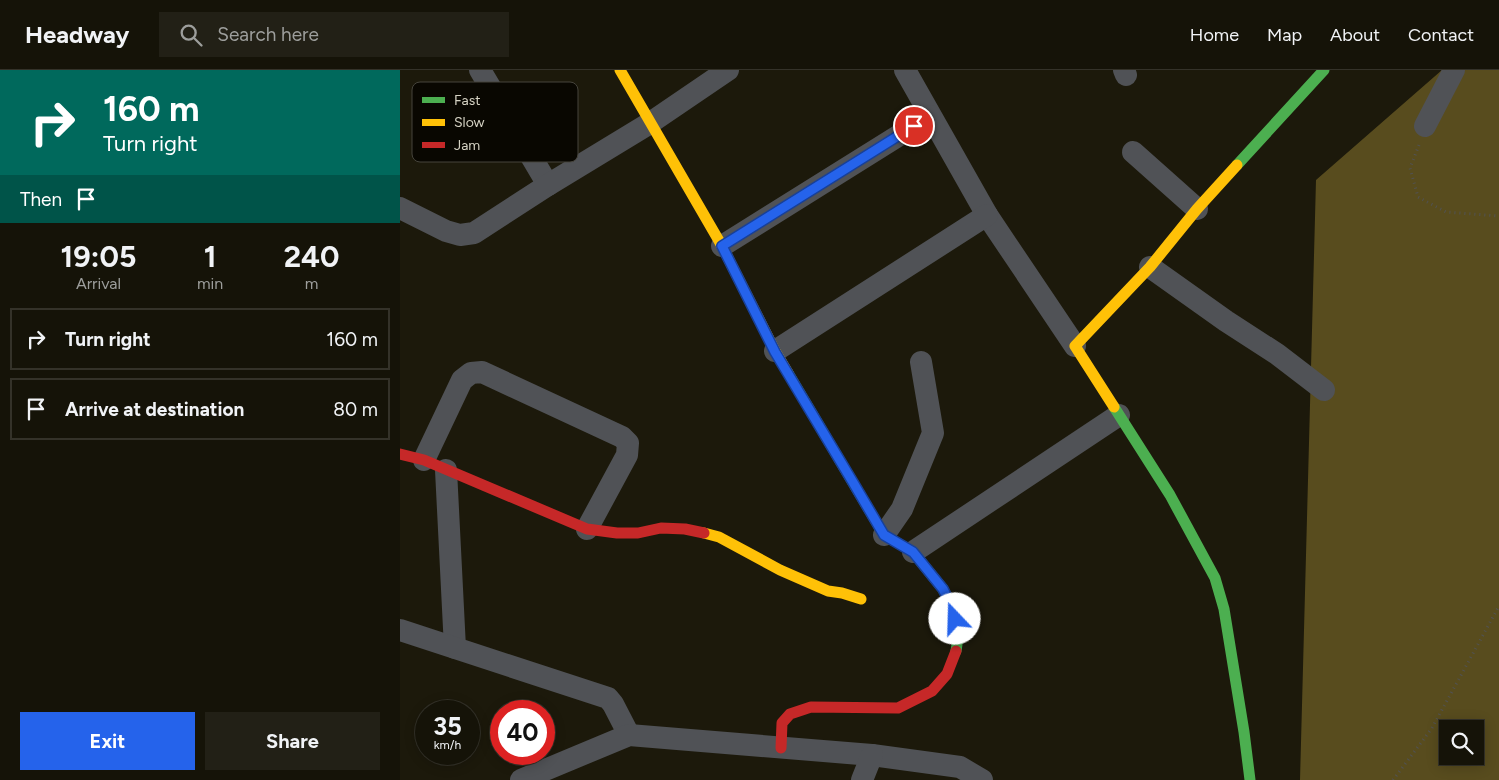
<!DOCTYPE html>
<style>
:root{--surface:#151308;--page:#222016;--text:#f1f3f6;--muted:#9d9e9c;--line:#343229;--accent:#2563eb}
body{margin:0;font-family:Figtree,sans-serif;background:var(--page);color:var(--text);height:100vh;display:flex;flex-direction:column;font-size:19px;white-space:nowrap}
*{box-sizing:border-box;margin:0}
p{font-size:16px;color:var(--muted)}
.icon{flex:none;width:28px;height:28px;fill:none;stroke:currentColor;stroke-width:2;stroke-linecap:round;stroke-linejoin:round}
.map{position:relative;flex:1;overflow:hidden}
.side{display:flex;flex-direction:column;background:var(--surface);width:400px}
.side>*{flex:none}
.top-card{background:#00695c;color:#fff;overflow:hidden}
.tools{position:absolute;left:1039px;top:650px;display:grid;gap:10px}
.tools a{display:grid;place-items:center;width:45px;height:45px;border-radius:0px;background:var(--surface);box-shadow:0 2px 12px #0003,0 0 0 1px var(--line);font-size:25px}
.speed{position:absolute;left:15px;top:630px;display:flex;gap:10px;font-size:25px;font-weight:700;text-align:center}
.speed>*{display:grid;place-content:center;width:65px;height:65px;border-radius:50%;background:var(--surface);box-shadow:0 2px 12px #0003,0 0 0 1px var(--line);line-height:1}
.speed small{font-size:12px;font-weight:400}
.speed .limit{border:8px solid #d22;background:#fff;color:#111}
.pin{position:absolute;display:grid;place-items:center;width:42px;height:42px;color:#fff;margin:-21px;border:2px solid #fff;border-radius:50%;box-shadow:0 1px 5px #0007}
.me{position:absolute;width:55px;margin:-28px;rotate:339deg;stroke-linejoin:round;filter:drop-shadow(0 0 4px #0008)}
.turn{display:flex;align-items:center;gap:18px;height:105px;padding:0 20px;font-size:22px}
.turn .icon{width:65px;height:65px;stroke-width:2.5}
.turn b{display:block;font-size:35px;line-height:42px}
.then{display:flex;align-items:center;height:48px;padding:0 20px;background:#0003;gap:10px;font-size:19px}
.eta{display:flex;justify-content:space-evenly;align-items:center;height:85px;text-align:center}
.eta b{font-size:30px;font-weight:700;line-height:35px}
.action{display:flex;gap:10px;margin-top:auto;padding:10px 20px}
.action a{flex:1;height:58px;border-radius:0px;background:var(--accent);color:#fff;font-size:20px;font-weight:700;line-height:58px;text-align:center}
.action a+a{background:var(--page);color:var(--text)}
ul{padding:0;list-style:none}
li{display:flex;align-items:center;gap:15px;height:62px;margin:0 10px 8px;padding:0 10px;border:2px solid var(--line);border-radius:0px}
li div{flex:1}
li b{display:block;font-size:19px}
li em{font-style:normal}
header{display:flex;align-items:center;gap:30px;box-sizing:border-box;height:70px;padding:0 25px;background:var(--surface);border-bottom:1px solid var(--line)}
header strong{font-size:24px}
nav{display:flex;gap:28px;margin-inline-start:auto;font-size:18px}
.search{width:350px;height:45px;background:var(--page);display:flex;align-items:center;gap:12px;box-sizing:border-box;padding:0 18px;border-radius:0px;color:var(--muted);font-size:19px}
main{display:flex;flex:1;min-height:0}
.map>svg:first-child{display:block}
.forest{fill:#584c1e;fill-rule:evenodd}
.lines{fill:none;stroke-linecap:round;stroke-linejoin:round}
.path{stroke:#525251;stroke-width:3;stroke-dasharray:1 4;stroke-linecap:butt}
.street{stroke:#505256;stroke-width:22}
.fast{stroke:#4caf50;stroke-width:11}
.slow{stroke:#ffc107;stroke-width:11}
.jam{stroke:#c62828;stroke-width:11}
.route-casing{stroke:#184099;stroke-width:12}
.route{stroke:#2563eb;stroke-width:9}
.key{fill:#090701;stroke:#46443c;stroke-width:1}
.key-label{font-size:14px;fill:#d6d3c4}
</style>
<header>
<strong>Headway</strong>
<div class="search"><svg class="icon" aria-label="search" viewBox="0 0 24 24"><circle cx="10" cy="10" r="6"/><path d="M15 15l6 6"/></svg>Search here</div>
<nav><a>Home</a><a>Map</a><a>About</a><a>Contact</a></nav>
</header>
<main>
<section class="side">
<div class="top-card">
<div class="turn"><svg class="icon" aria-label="right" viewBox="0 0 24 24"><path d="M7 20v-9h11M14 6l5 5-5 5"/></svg><div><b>160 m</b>Turn right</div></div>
<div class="then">Then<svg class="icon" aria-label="arrive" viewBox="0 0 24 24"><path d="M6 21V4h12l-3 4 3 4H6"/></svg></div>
</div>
<div class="eta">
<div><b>19:05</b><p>Arrival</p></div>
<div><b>1</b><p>min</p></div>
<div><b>240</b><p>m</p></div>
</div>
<ul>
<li><svg class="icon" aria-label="right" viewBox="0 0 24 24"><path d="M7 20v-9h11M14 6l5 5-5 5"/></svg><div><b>Turn right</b></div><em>160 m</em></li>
<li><svg class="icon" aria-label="arrive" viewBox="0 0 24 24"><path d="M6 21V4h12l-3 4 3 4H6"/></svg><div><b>Arrive at destination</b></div><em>80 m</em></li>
</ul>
<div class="action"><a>Exit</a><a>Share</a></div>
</section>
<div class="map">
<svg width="1099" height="710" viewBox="0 0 1099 710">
<rect width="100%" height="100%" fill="#1c190b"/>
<path class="forest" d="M 1042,0 L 1099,0 L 1099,710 L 900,710 L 916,110 ZM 1048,659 L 1075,659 L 1075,686 L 1048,686 Z"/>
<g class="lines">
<g class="path">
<path d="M 1019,75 L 1010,98 L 1018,127 L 1046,142 L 1099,146"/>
<path d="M 993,710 L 1032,658 L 1099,536"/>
</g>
<g class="street">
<path d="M 80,0 L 148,115"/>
<path d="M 505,0 L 587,145 L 675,276"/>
<path d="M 724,0 L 726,5"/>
<path d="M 1025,56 L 1054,0"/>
<path d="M 733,82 L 797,139"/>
<path d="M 0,138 L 46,161 L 60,165 L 74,163 L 148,115 L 250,53 L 328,0"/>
<path d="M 322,176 L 530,46"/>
<path d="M 750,197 L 826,251 L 877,284 L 924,320"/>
<path d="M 375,281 L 587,145"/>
<path d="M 24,390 L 62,310 L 71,303 L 82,302 L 222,367 L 228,373 L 227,385 L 187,459"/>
<path d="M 46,400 L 55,578"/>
<path d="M 484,465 L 502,439 L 533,363 L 521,292"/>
<path d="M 513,482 L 719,345"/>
<path d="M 0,560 L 208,628 L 213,634 L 229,665"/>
<path d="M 121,710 L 229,665 L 472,685 L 560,697 L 582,710"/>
<path d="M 462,710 L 472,685"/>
</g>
<g class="fast">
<path d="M 837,95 L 924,0"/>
<path d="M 388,303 L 484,465 L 513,482 L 543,519 L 551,537 L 559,561 L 556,581"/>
<path d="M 714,337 L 770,425 L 815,508 L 824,539 L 844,662 L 850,710"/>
</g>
<g class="slow">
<path d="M 220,0 L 322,176 L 375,281 L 388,303"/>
<path d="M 714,337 L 675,276 L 750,197 L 797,139 L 837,95"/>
<path d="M 304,463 L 319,467 L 380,500 L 428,521 L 442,523 L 461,529"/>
</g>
<g class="jam">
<path d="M 0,384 L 24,390 L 187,459 L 217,463 L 238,463 L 261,458 L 285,459 L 304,463"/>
<path d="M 381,678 L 382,653 L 390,644 L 411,637 L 498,638 L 532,621 L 547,604 L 556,581"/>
</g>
</g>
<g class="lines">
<defs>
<path id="route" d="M 514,56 L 322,176 L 375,282 L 454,414 L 484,465 L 513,482 L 543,519 L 552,537 L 555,549"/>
</defs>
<use href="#route" class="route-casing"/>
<use href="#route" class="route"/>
</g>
<rect x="12" y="12" width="166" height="80" rx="8" class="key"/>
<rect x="22" y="27" width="23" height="6" fill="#4caf50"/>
<rect x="22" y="49" width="23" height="7" fill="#ffc107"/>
<rect x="22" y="72" width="23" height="6" fill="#c62828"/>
<g class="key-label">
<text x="54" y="35">Fast</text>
<text x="54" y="57">Slow</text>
<text x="54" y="80">Jam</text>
</g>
</svg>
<div class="tools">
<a><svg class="icon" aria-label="search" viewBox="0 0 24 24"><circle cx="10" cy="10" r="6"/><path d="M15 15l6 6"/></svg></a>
</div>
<div class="speed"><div>35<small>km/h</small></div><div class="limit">40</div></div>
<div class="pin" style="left:514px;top:56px;background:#d93025"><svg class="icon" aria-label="arrive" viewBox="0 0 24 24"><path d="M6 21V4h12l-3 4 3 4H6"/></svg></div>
<svg class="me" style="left:555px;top:549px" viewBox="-20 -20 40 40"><circle r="19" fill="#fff"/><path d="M0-13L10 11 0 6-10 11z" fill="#2563eb"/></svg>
</div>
</main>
